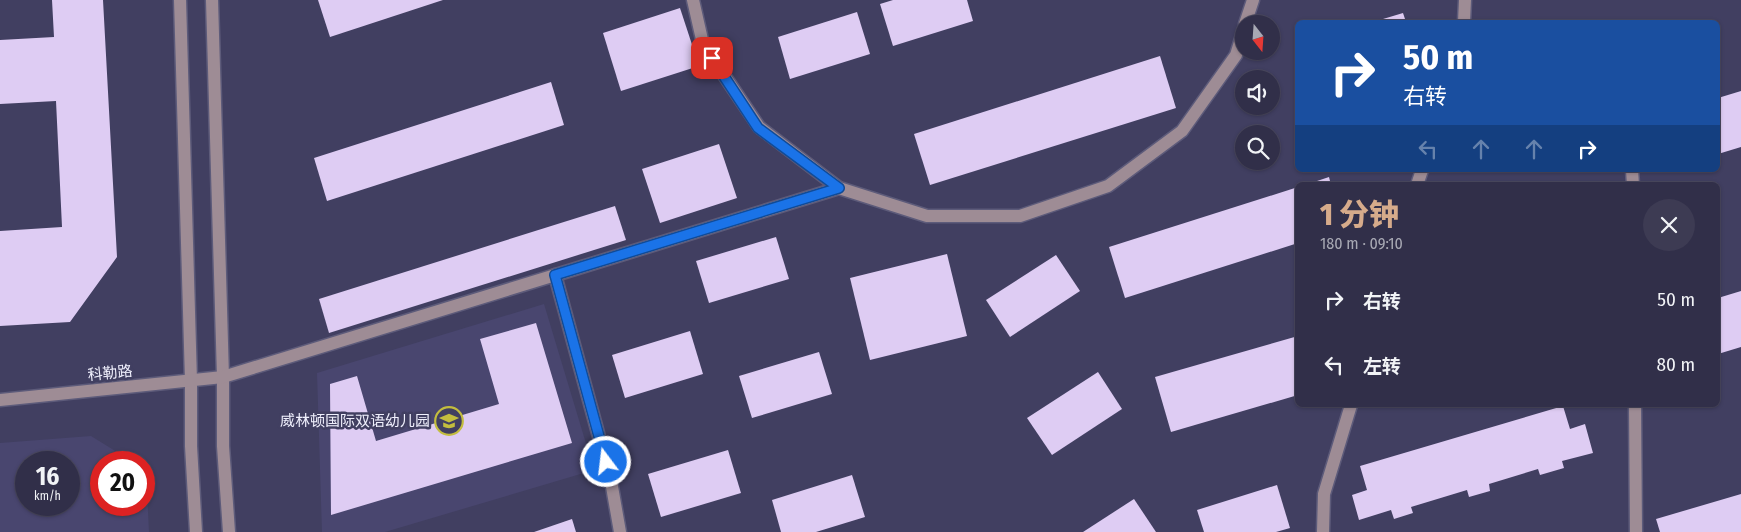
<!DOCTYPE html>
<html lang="zh">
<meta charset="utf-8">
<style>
:root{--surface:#312f49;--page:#3d3b53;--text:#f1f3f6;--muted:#a8a9b4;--line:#4c4a61;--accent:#d6ab8b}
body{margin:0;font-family:"Fira Sans Condensed","Noto Sans SC",sans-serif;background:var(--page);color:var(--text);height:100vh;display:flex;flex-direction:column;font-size:19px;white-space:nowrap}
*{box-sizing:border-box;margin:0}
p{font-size:16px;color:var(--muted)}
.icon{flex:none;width:28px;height:28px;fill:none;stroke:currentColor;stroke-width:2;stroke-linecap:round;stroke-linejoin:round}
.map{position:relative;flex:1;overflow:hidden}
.side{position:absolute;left:1295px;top:182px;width:425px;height:225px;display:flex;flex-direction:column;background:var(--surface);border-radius:8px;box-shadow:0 1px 4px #0004,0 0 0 1px var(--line)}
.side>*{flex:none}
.banner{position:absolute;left:1295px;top:20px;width:425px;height:152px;border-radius:8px;box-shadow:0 1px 4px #0004,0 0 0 1px var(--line);background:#1a4fa0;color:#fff;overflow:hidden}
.needle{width:32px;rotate:163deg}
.fabs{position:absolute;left:1235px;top:15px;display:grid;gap:10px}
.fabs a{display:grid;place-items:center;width:45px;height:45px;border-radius:50%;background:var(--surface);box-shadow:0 1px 4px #0004,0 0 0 1px var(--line);font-size:25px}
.speed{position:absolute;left:15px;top:451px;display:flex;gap:10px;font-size:25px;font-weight:700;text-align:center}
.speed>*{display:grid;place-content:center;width:65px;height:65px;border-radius:50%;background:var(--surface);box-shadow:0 1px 4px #0004,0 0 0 1px var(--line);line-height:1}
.speed small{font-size:12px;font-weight:400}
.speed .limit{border:8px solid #d22;background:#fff;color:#111}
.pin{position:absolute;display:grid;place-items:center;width:42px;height:42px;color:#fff;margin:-21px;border-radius:10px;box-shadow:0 2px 8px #0006}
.me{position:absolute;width:55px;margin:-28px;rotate:345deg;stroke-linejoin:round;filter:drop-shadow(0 0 4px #0008)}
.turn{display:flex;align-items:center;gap:18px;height:105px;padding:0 25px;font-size:22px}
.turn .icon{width:65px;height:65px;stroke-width:2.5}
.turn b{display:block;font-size:35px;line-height:42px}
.lanes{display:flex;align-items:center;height:48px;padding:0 25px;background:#0003;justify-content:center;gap:25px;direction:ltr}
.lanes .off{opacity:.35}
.round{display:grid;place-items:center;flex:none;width:52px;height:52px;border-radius:26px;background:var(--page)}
.head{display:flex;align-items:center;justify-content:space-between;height:85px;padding:0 25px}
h1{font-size:30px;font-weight:800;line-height:38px;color:var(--accent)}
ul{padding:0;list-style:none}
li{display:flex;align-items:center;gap:15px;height:65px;padding:0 25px}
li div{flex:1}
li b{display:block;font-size:19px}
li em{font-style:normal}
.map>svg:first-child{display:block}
.built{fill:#49466f;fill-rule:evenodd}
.building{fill:#deccf3}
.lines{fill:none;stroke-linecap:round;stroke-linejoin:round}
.minor-casing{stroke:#5d5b7a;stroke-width:15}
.minor{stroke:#9e8c95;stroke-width:12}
.route-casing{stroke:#114b97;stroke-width:12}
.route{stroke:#1a73e8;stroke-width:9}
.labels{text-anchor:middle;stroke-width:5;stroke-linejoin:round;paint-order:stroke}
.street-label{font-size:15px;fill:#f0f0fd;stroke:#413f61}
.poi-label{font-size:15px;fill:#f0f0fd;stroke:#413f61;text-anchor:end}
</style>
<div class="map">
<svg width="1741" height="532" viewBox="0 0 1741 532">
<rect width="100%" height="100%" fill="#413f61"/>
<g class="built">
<path d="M 544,304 L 594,470 L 385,532 L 322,532 L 317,373 Z"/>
<path d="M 91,436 L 133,462 L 101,462 L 101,505 L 144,505 L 144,469 L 146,471 L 149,532 L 0,532 L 0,443 ZM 26,462 L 69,462 L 69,505 L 26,505 Z"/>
</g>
<g class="building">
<path d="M 52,0 L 103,0 L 117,257 L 70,322 L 0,326 L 0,231 L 62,227 L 56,101 L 0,104 L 0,40 L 54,37 Z"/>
<path d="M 318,0 L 443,0 L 330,37 Z"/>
<path d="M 893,0 L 967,0 L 973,21 L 893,46 L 880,4 Z"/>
<path d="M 680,8 L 699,66 L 621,91 L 603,33 Z"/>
<path d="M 857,12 L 870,54 L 790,79 L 778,37 Z"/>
<path d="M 1403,13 L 1406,22 L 1373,22 Z"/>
<path d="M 1160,56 L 1176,108 L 930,185 L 914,134 Z"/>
<path d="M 551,82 L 564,125 L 327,201 L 314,158 Z"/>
<path d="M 1741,91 L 1741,147 L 1718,154 L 1718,98 Z"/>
<path d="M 719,144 L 737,198 L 660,223 L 642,169 Z"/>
<path d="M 1329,177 L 1331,185 L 1305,185 Z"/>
<path d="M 1298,187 L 1298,243 L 1125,298 L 1109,247 Z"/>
<path d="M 615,206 L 626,240 L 329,333 L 319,299 Z"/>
<path d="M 776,237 L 789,279 L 709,303 L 696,261 Z"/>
<path d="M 947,254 L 967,336 L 870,360 L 850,278 Z"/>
<path d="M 1056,255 L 1080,291 L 1010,337 L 986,300 Z"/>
<path d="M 1741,291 L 1741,347 L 1718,354 L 1718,298 Z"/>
<path d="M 536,323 L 572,443 L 331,515 L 330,384 L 357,376 L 376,441 L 499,404 L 480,339 Z"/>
<path d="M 690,331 L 703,374 L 625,398 L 612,355 Z"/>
<path d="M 1298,336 L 1298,395 L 1171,432 L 1155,377 Z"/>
<path d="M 819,352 L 832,394 L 752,418 L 739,376 Z"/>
<path d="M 1098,372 L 1122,409 L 1052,455 L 1027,418 Z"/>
<path d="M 1563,406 L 1570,429 L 1585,424 L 1593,453 L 1562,461 L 1564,468 L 1540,475 L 1538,469 L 1489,484 L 1490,491 L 1469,497 L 1467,490 L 1411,507 L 1413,513 L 1394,519 L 1391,510 L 1359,520 L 1352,495 L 1367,490 L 1360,466 Z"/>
<path d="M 728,450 L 741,493 L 661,517 L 648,474 Z"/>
<path d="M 852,475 L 865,517 L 816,532 L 781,532 L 772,500 Z"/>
<path d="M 1277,485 L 1290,528 L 1276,532 L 1204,532 L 1197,510 Z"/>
<path d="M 1741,494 L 1741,532 L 1660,532 L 1656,519 Z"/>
<path d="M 1134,499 L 1156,532 L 1083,532 Z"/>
<path d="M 572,519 L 576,532 L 534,532 Z"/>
</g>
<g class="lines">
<defs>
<g id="minor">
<path d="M 180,0 L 191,381 L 191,446 L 196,532"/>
<path d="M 212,0 L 223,377 L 223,446 L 229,532"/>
<path d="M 693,0 L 703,44 L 759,127 L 839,188 L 927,216 L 1020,216 L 1108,186 L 1182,131 L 1236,55 L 1244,29"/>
<path d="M 1464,22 L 1465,0"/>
<path d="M 1245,24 L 1253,0"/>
<path d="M 1632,170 L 1633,185"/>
<path d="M 1417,185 L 1422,170"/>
<path d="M 555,275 L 611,481 L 620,532"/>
<path d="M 0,400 L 223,377 L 839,188"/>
<path d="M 1635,405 L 1636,532"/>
<path d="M 1323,532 L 1324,494 L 1351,405"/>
</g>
</defs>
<use href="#minor" class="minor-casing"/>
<use href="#minor" class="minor"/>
</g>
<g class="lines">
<defs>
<path id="route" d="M 606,462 L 555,275 L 839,188 L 758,128 L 712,58"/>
</defs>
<use href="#route" class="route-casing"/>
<use href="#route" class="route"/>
</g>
<defs>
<symbol id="school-ring" viewBox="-11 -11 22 22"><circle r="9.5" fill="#413f61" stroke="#c3bd3e" stroke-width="1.5"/><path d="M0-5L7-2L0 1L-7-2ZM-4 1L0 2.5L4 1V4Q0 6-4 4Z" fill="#c3bd3e"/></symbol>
</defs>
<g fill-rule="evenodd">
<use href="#school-ring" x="433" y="405" width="32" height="32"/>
</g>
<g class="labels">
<g class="street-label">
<text transform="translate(110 373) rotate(-6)" y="5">科勒路</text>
</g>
<g class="poi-label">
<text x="430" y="426">威林顿国际双语幼儿园</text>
</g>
</g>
</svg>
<div class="fabs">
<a><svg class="needle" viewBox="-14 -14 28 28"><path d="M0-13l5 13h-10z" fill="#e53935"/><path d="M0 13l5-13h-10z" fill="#a8a9b4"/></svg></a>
<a><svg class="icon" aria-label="sound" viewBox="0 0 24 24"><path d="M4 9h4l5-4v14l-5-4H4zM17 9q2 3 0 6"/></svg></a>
<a><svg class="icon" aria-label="search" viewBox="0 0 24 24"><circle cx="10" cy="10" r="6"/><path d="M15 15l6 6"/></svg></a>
</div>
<div class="speed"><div>16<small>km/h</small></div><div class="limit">20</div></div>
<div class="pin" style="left:712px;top:58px;background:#d93025"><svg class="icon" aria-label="arrive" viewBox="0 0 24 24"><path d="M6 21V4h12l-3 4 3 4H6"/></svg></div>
<svg class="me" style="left:606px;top:462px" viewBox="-20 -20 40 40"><circle r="17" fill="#1a73e8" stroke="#fff" stroke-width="3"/><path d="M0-11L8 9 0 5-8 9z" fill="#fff"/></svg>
<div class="banner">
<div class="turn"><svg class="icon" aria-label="right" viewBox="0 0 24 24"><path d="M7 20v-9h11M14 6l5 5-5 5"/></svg><div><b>50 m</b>右转</div></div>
<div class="lanes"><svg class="icon off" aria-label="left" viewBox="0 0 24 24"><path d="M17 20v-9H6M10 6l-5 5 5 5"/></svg><svg class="icon off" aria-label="ahead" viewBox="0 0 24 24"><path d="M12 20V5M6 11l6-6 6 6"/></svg><svg class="icon off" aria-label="ahead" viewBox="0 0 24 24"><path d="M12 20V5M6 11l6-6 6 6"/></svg><svg class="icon" aria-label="right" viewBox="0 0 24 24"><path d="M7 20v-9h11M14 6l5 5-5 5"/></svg></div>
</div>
<section class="side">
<div class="head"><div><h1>1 分钟</h1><p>180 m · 09:10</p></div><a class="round"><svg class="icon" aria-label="close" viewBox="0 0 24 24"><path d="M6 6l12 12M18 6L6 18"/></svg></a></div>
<ul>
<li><svg class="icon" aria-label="right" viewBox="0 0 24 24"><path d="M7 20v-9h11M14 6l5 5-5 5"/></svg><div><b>右转</b></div><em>50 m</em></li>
<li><svg class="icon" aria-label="left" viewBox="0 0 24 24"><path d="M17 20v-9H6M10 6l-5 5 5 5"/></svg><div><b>左转</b></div><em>80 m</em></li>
</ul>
</section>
</div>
